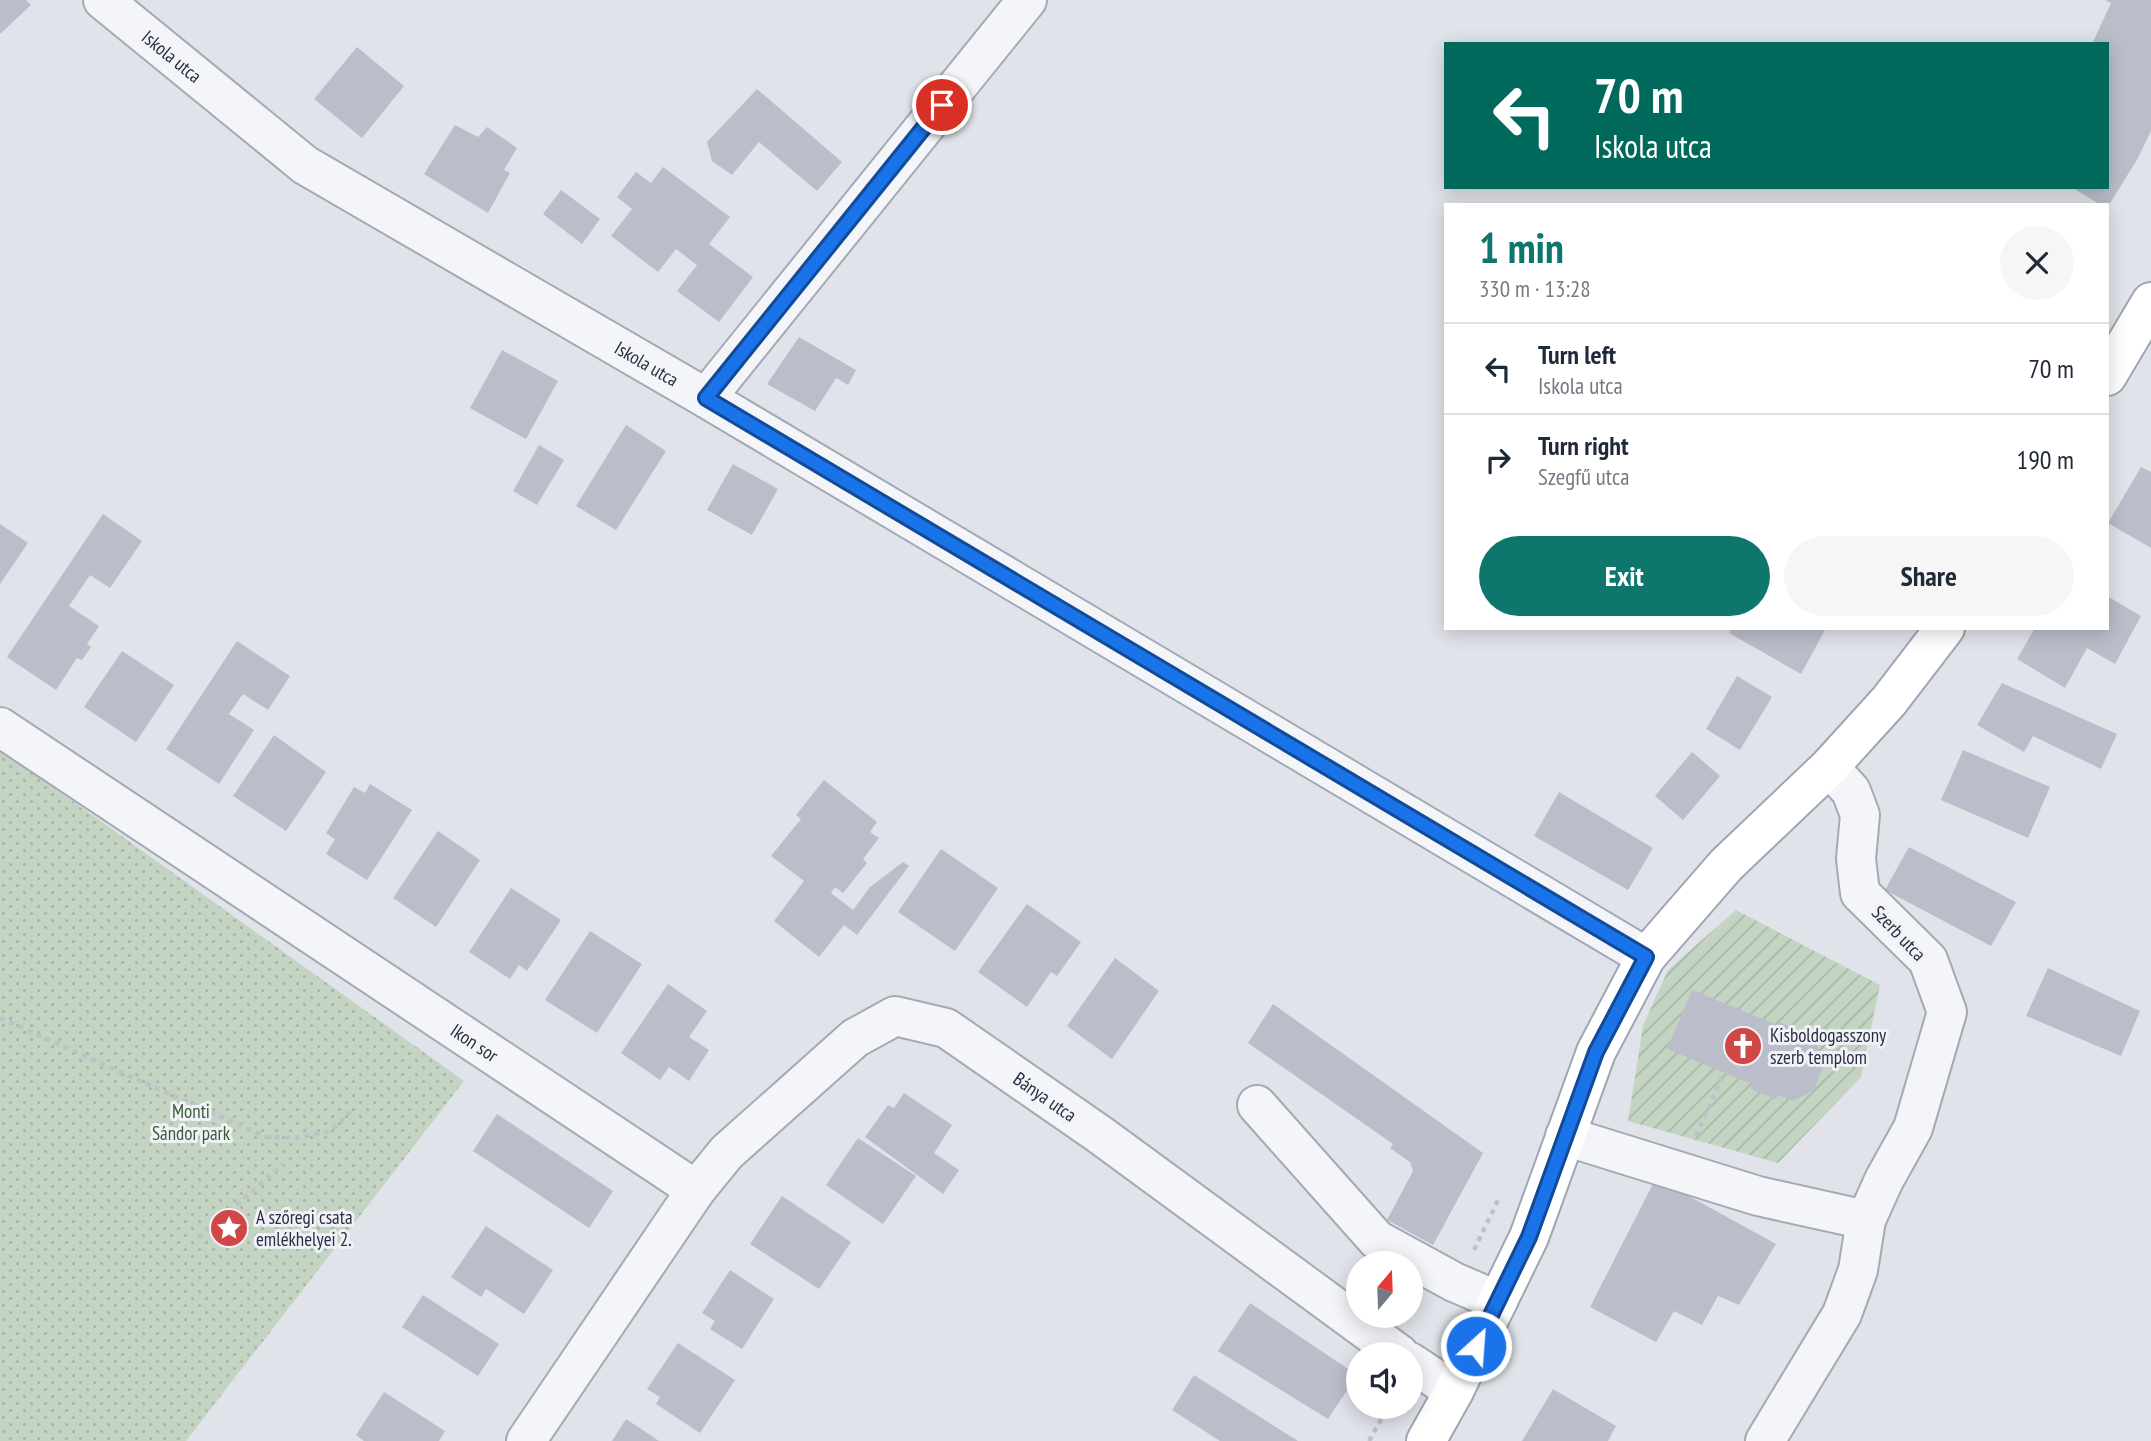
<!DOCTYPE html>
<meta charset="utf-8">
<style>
:root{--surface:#fff;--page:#f6f6f7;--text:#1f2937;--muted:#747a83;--line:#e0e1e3;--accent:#0f766e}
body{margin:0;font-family:"PT Sans Narrow",sans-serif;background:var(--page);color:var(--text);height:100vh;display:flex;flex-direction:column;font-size:26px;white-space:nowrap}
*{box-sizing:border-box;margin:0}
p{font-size:23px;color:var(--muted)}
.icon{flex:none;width:38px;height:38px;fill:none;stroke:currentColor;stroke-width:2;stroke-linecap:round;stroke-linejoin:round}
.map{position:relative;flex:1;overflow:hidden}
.details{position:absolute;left:1444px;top:203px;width:665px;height:427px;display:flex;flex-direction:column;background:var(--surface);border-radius:0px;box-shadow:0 4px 18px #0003}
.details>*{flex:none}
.guide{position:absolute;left:1444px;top:42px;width:665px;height:147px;border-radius:0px;box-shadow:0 4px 18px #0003;background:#00695c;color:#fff;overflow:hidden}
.needle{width:46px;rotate:19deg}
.fabs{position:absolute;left:1346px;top:1251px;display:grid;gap:14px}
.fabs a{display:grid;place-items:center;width:77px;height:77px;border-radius:50%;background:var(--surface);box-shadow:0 4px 18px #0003;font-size:35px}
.pin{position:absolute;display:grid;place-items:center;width:60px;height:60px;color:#fff;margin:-30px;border:4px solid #fff;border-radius:50%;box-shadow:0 2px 7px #0007}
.me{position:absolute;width:77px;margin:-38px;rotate:26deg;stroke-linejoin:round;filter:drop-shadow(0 0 5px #0008)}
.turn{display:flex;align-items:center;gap:24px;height:147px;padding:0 35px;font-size:32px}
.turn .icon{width:91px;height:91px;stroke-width:2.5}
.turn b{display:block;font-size:49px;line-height:60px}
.round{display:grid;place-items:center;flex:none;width:74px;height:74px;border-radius:37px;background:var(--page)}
.overview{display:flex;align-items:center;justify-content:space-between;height:119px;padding:0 35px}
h1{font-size:42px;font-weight:800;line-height:52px;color:var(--accent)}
.button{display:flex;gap:14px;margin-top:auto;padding:14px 35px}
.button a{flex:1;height:80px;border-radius:42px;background:var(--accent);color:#fff;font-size:28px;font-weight:800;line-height:80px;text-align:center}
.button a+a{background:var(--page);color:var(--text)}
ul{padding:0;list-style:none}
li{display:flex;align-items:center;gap:21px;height:91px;padding:0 35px;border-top:2px solid var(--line)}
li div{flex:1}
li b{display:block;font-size:26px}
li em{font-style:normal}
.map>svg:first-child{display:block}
.grass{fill:url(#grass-dots)}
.garden{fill:url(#garden-furrows)}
.building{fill:#bbbeca}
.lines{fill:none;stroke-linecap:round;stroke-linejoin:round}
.minor-casing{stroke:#a6a9b4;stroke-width:42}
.major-casing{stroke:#a0a5b6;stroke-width:42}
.path{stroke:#bfc1c9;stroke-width:4.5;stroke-dasharray:5 5;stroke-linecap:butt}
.minor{stroke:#f4f5f8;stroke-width:38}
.major{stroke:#fff;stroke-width:38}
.route-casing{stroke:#114b97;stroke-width:18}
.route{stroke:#1a73e8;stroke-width:12}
.labels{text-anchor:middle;stroke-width:6;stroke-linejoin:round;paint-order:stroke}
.street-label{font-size:19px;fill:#292e42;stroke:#f1f2f7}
.poi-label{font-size:19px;fill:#292e42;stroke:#f1f2f7;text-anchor:start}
.park-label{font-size:19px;fill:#385d36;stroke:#f1f2f7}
</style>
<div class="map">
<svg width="2151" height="1441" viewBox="0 0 2151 1441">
<defs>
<pattern id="grass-dots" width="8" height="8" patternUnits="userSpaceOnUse" patternTransform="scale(1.75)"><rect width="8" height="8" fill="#c4d4c2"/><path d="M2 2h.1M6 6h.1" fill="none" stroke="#a8b6a8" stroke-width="1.8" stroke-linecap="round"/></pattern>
<pattern id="garden-furrows" width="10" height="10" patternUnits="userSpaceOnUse" patternTransform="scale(1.75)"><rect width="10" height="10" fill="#c4d4c2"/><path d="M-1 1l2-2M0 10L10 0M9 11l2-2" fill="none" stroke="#a8b6a8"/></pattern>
</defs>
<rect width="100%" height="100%" fill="#e1e3ea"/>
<path class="grass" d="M 0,749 L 464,1081 L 186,1441 L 0,1441 Z"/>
<path class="garden" d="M 1736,910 L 1880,985 L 1861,1077 L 1778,1163 L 1628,1121 L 1643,1026 L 1668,970 Z"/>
<g class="building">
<path d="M 0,0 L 26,0 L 31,5 L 0,34 Z"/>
<path d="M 2105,0 L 2151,0 L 2151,131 L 2138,158 L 2109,205 L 2101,205 L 2071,187 L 2107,187 L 2107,44 L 2092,44 L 2111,3 Z"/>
<path d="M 357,47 L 404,86 L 362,138 L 314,99 Z"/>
<path d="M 757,89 L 842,162 L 817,191 L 759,142 L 732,175 L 712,161 L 707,142 Z"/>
<path d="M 455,125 L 478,137 L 487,127 L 517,148 L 504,170 L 510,173 L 488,213 L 424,174 Z"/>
<path d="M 663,167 L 730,217 L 709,244 L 753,277 L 719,322 L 677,291 L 697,265 L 676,249 L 658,272 L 611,236 L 632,209 L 617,197 L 636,172 L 651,183 Z"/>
<path d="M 561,190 L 600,219 L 582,244 L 543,214 Z"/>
<path d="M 799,337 L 856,370 L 848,385 L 836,378 L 815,411 L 767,384 Z"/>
<path d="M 502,350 L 558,381 L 526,439 L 470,408 Z"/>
<path d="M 626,425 L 666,451 L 616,530 L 576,506 Z"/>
<path d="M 539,445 L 564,460 L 537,505 L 513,491 Z"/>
<path d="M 733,464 L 778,489 L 752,535 L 707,510 Z"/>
<path d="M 2141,467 L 2151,472 L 2151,548 L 2108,523 Z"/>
<path d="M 103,514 L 142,541 L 110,588 L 90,575 L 69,606 L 99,626 L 87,644 L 91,647 L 82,660 L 77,658 L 56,690 L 7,657 Z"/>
<path d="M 0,524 L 28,543 L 0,584 Z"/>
<path d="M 2107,596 L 2141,616 L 2115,664 L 2087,648 L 2065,688 L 2017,659 L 2035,628 L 2107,628 Z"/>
<path d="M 1732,628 L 1826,628 L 1801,674 L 1729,633 Z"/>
<path d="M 237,641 L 290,676 L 268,710 L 243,694 L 229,714 L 254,730 L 219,784 L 166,749 Z"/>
<path d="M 122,651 L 174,685 L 136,742 L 84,707 Z"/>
<path d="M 1737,676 L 1772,697 L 1740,750 L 1706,729 Z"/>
<path d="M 2002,683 L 2117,734 L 2101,769 L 2033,736 L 2024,752 L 1977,725 Z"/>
<path d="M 274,735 L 326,772 L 286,831 L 233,796 Z"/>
<path d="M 1963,750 L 2050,787 L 2028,838 L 1941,800 Z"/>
<path d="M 1692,752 L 1720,776 L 1683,820 L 1655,796 Z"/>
<path d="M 824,780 L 877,822 L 870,832 L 879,838 L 863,859 L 867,863 L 843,893 L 835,887 L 831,893 L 853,910 L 870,887 L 903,862 L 909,866 L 857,935 L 844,925 L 819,957 L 774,921 L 804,881 L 771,856 L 801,819 L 796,815 Z"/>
<path d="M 370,784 L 412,810 L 367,880 L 326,854 L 335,839 L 326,833 L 354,787 L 365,793 Z"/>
<path d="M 1559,792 L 1653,848 L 1628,890 L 1534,836 Z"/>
<path d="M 438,831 L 480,860 L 436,927 L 393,898 Z"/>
<path d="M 1909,847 L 2016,902 L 1991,946 L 1885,890 Z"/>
<path d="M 941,849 L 998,888 L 955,951 L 898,912 Z"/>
<path d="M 511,888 L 561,920 L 527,971 L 519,965 L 510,979 L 469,952 Z"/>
<path d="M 1027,904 L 1081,942 L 1057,976 L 1051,972 L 1027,1007 L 978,972 Z"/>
<path d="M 590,931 L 642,964 L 597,1033 L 545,1000 Z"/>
<path d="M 1115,958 L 1159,991 L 1112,1059 L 1067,1026 Z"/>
<path d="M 2048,968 L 2140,1011 L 2121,1056 L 2026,1016 Z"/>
<path d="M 668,984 L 707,1011 L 689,1037 L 709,1050 L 689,1081 L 669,1067 L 660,1080 L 621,1053 Z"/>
<path d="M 1692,990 L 1777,1025 L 1779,1022 L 1804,1033 L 1802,1038 L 1817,1044 L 1823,1066 L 1814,1090 L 1793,1101 L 1778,1095 L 1776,1099 L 1751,1089 L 1752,1084 L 1667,1049 Z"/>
<path d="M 1273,1004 L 1483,1153 L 1433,1245 L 1387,1220 L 1413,1171 L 1410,1162 L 1390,1148 L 1393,1144 L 1248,1043 Z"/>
<path d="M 904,1093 L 952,1125 L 934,1153 L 959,1170 L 943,1194 L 865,1137 L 888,1105 L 894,1108 Z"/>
<path d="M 497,1114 L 613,1191 L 589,1228 L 473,1151 Z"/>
<path d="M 858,1138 L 916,1176 L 883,1224 L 826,1185 Z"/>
<path d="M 1656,1178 L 1776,1244 L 1739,1305 L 1718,1296 L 1702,1325 L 1674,1311 L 1656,1342 L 1590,1307 Z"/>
<path d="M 782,1196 L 851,1242 L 819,1289 L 750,1244 Z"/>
<path d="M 486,1226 L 553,1270 L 524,1314 L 486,1289 L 481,1297 L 451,1277 Z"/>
<path d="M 730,1270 L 774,1299 L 742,1349 L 710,1329 L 715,1321 L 702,1313 Z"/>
<path d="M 423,1295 L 499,1344 L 478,1376 L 402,1327 Z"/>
<path d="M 1250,1303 L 1357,1375 L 1328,1419 L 1218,1351 Z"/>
<path d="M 678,1343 L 735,1380 L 700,1433 L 656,1404 L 660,1397 L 647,1389 Z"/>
<path d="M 1194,1375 L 1298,1441 L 1220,1441 L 1172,1410 Z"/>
<path d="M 1553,1389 L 1616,1426 L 1608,1441 L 1522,1441 Z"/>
<path d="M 384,1392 L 445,1431 L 439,1441 L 364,1441 L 356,1435 Z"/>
<path d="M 626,1419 L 659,1441 L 612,1441 Z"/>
</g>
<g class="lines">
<defs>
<g id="minor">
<path id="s1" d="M 103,0 L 305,165 L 706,398 L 1646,957"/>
<path d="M 706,398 L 1027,0"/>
<path id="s2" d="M 0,727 L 696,1190 L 526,1441"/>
<path d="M 1257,1105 L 1377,1240 L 1454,1282 L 1498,1301"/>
<path d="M 1565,1136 L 1758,1196 L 1866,1220"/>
<path id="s3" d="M 696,1190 L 727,1152 L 855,1038 L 895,1016 L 946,1028 L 1099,1134 L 1399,1354"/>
<path d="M 1410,1362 L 1454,1391"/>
<path d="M 1765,1441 L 1842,1314 L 1858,1270 L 1866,1220 L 1884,1180 L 1913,1128 L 1947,1012 L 1928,960 L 1860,893 L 1856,859 L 1860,815 L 1851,791 L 1829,767"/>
</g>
<g id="major">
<path d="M 2107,376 L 2151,302"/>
<path d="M 1426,1441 L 1454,1391 L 1529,1237 L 1596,1052 L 1646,957 L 1726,865 L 1829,767 L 1889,701 L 1945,628"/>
</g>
</defs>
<use href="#minor" class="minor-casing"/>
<use href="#major" class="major-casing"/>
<g class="path">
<path d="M 0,1018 L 266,1137 L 297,1138 L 331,1131 L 354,1108"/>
<path d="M 1696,1136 L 1722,1077"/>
<path d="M 199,1238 L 283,1164"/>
<path d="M 1474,1250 L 1499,1198"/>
<path d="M 1369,1441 L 1388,1407"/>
</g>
<use href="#minor" class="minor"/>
<use href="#major" class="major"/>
</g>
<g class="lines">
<defs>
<path id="route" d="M 942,105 L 706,398 L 1646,957 L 1596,1052 L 1529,1237 L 1476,1346"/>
</defs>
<use href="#route" class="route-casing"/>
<use href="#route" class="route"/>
</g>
<defs>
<symbol id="church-disc" viewBox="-11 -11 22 22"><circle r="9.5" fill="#cf4746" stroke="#f1f2f7"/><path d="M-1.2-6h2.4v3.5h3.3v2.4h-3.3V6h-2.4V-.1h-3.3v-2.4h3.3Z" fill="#fff"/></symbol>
<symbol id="sight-disc" viewBox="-11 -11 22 22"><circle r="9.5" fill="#cf4746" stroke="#f1f2f7"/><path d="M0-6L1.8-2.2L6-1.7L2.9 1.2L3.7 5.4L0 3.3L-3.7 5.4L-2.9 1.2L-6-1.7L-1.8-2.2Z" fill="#fff"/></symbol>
</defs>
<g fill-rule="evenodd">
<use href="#church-disc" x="1721" y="1024" width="44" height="44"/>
<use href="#sight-disc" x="207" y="1206" width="44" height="44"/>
</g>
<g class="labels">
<g class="street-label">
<text dy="7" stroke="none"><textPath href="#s1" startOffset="89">Iskola utca</textPath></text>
<text dy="7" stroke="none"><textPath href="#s1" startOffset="656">Iskola utca</textPath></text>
<text transform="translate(1899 933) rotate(46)" y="7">Szerb utca</text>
<text dy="7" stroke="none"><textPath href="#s2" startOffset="570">Ikon sor</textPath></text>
<text dy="7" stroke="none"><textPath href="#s3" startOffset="439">Bánya utca</textPath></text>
</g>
<g class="poi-label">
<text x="1770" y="1042">Kisboldogasszony<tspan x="1770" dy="22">szerb templom</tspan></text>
<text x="256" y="1224">A szőregi csata<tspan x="256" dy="22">emlékhelyei 2.</tspan></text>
</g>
<g class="park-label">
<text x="191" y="1118">Monti<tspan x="191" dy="22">Sándor park</tspan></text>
</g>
</g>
</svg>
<div class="fabs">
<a><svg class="needle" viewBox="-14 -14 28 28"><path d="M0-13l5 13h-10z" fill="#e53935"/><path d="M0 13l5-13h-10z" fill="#747a83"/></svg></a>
<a><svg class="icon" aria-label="sound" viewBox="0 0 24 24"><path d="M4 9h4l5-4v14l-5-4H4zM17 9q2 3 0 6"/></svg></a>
</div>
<div class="pin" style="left:942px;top:105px;background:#d93025"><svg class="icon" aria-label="arrive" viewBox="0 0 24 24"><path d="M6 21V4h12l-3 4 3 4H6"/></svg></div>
<svg class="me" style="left:1476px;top:1346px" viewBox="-20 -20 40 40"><circle r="17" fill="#1a73e8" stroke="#fff" stroke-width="3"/><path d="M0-11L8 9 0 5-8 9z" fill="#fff"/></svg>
<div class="guide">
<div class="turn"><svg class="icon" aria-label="left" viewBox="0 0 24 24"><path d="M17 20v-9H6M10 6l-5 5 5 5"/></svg><div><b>70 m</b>Iskola utca</div></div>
</div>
<section class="details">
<div class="overview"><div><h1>1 min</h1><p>330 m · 13:28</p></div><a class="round"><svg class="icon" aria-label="close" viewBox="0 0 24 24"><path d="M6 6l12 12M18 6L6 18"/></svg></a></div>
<ul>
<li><svg class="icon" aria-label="left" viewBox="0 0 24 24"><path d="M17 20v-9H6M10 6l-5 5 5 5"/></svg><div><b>Turn left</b><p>Iskola utca</p></div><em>70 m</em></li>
<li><svg class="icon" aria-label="right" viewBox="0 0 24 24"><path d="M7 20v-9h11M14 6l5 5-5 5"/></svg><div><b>Turn right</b><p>Szegfű utca</p></div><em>190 m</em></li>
</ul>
<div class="button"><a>Exit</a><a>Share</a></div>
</section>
</div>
